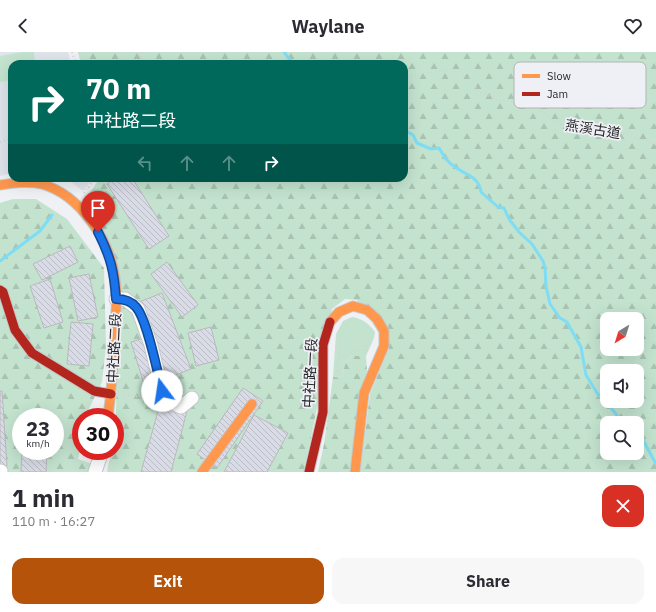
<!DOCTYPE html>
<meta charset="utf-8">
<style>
:root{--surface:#fff;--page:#f7f7f7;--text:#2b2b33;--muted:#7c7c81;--accent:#b45309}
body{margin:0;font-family:"IBM Plex Sans","Noto Sans TC",sans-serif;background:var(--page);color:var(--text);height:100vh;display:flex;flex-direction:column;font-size:15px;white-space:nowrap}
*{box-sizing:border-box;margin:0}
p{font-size:13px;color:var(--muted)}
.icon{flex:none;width:22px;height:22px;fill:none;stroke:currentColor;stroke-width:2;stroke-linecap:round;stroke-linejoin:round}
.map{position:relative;height:420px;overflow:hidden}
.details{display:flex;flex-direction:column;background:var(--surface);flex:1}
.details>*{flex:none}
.guide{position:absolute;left:8px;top:8px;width:400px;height:122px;border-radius:12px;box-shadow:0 4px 16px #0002;background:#00695c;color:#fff;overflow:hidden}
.needle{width:26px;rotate:218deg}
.fabs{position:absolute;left:600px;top:260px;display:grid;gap:8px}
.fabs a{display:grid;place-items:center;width:44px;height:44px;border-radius:8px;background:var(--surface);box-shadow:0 4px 16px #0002;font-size:20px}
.speed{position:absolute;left:12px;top:356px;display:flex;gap:8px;font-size:20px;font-weight:700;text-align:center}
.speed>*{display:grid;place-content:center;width:52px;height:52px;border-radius:50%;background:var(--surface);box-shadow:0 4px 16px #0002;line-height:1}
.speed small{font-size:10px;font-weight:400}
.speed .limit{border:6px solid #d22;background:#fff;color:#111}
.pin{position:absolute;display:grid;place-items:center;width:34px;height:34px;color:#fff;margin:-41px -17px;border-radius:50% 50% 50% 0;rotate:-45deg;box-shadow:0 0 4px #0007}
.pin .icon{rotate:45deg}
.me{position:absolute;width:44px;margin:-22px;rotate:346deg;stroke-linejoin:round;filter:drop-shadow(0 0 3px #0008)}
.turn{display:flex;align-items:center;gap:14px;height:84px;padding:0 12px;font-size:18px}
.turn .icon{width:52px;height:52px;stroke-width:2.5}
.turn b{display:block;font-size:28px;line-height:34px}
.lanes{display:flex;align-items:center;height:38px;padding:0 12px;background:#0003;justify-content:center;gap:20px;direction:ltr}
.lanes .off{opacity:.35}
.round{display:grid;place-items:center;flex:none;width:42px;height:42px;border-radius:12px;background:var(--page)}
.summary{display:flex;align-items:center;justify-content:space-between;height:68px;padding:0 12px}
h1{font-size:24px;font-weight:700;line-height:30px}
.action{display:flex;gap:8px;margin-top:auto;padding:8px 12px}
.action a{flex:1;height:46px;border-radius:12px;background:var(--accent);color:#fff;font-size:16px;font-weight:700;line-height:46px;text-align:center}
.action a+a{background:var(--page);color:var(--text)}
header{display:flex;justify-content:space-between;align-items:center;height:52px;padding:0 12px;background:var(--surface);font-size:18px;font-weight:700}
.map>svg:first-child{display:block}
.built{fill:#e0e4eb}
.green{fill:#c3e3cf}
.forest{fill:url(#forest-firs);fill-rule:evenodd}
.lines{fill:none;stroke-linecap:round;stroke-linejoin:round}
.stream{stroke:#7eddf4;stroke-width:3}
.building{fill:url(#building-back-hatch);stroke:#b9b9bc}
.street-casing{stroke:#c6c7ca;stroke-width:15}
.slow-casing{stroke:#c6c7ca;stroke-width:11}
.jam-casing{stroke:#c6c7ca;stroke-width:11}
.path{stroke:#d2d2d2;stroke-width:2;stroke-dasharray:1 3;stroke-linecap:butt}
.street{stroke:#fdfdfd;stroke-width:13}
.slow{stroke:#ff974d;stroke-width:9}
.jam{stroke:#b3261e;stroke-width:9}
.route-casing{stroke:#114b97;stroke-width:10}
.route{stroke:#1a73e8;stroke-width:7}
.labels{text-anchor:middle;stroke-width:3.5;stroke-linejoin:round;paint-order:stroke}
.street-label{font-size:14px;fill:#28282b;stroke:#eef0f5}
.key{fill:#eef0f5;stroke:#b3b4b8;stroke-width:1}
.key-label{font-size:11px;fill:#28282b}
</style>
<header><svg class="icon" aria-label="back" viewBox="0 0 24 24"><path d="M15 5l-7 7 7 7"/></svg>Waylane<svg class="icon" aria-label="heart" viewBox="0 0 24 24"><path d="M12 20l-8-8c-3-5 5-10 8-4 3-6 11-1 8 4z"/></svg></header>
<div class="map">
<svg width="656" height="420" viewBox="0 0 656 420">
<defs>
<pattern id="forest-firs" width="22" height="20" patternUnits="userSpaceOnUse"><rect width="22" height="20" fill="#c3e3cf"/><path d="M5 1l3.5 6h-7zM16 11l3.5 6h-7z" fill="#a8c3b2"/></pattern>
<pattern id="building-back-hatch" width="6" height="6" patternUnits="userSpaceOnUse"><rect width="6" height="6" fill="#d9dce6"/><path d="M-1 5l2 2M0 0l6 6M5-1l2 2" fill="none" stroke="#babdc5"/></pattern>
</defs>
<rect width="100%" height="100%" fill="#eff1f4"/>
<g class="built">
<path d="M 0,0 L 68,0 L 71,12 L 12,12 L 12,121 L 0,124 Z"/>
<path d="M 66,126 L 93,126 L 83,139 Z"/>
</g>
<g class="green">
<path d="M 22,0 L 34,0 L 35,12 L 12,12 L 12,28 L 0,30 L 0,4 Z"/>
<path d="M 352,265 C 363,267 368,271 375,280 L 374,286 L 366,304 L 352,304 L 345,312 L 342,327 L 333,325 L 336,282 L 343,269 Z"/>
</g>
<g class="forest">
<path d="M 78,0 L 656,0 L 656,420 L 360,420 L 370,342 L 389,296 L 357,248 L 345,247 L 332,257 L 319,346 L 304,420 L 107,420 L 111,399 L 115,399 L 119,239 L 82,152 L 100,126 L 404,126 L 404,12 L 81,12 ZM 607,267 L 637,267 L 637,297 L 607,297 ZM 607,319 L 637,319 L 637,349 L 607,349 ZM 607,371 L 637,371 L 637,401 L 607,401 Z"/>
<path d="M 13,147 L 36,147 L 67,167 L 104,216 L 106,294 L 102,330 L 85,365 L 81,365 L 81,391 L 78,407 L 92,412 L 90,420 L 0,420 L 0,151 ZM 21,365 L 55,365 L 55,399 L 21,399 Z"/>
<path d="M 352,304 L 366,304 L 367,319 L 351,420 L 318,420 L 324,392 L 333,325 L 342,326 L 345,312 Z"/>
</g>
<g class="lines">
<g class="stream">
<path d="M 284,0 L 293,12"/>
<path d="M 404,78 L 413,83 L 417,91 L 431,97 L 439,96 C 442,100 444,106 448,109 C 459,122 479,122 481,140 L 498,155 L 504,156 L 509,167 L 519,180 L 532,192 L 543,209 L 545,216 L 546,234 L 550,252 L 560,266 L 567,270 L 581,295 L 586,323 L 599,344 L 612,357 L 623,371"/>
<path d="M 0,209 L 40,179 L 52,163"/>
<path d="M 637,384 L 642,386 L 656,412"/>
</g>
</g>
<g class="building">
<path d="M 117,126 L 132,126 L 169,184 L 149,197 L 107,132 Z"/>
<path d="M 70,194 L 78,210 L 42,228 L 33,212 Z"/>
<path d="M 167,210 L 198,253 L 182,265 L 151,222 Z"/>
<path d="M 89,222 L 98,265 L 78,269 L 69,226 Z"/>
<path d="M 50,227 L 63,270 L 44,276 L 30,234 Z"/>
<path d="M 162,241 L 191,317 L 168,326 L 139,250 Z"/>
<path d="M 71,270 L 93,272 L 89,314 L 67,312 Z"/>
<path d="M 211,275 L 219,308 L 196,314 L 188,281 Z"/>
<path d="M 144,286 L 161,341 L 148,345 L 131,290 Z"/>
<path d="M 243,336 L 263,349 L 217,416 L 197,402 Z"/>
<path d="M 0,339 L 2,339 L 7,414 L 0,414 Z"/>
<path d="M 160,352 L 187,359 L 171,420 L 141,420 Z"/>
<path d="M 254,363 L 288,381 L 267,420 L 224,420 Z"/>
<path d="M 22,399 L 47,399 L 46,420 L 21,420 Z"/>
</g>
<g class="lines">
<defs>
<g id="street">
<path d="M 116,247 L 125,247 L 138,257 L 151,293 L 162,339 L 170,350 L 181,355 L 192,346"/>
<path d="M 1,420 L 1,419"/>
<path d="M 95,420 L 102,399"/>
</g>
<g id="slow">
<path d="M 0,133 C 14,131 28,129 42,132 C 80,143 110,188 115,226 C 118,242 116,258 115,274 C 114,305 112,335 108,365"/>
<path d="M 330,270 L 339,260 L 353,254 L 367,258 L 377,267 L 384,279 L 384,294 L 364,341 L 355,420"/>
<path d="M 202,420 L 252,352"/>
</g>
<g id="jam">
<path d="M 0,238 L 3,240 L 15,278 L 32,301 L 94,339 L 111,342"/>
<path d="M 309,420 L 323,360 L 323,293 L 330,270"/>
</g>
</defs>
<use href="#street" class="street-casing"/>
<use href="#slow" class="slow-casing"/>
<use href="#jam" class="jam-casing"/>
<g class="path">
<path d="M 72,0 L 76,12"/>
<path d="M 141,0 L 142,12"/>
<path d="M 129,12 L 142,7"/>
<path d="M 404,27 L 413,23 L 449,18 L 467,22 L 479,40 L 500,48 L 531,52 L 558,72 L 576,76 L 611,78 L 656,92"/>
<path d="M 0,90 L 12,86"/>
<path d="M 88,135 L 96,126"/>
<path d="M 84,141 L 88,135 L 100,144"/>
<path d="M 130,231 L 138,216"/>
<path d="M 144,246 L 149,242 L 158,240"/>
<path d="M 366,298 L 369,287"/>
<path d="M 339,306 L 352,299 L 366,298"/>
<path d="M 336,320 L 338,321 L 340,284"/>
<path d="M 124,343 L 145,345"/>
</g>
<use href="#street" class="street"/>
<use href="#slow" class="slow"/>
<use href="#jam" class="jam"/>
</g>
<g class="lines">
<defs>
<path id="route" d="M 98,180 C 111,206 114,219 116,247 C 124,247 131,249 136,255 C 147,267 158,322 162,339"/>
</defs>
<use href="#route" class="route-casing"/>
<use href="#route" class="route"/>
</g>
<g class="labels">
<g class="street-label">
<text transform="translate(593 77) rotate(9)" y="5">燕溪古道</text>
<text transform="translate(114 296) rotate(-87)" y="5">中社路二段</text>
<text transform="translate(310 321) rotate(-87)" y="5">中社路一段</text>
</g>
</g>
<rect x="514" y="10" width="132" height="46" rx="6" class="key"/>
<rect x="522" y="22" width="18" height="4" fill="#ff974d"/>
<rect x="522" y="40" width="18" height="4" fill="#b3261e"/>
<g class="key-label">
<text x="547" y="28">Slow</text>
<text x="547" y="46">Jam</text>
</g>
</svg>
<div class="fabs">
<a><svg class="needle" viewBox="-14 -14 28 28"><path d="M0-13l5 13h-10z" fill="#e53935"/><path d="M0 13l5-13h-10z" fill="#7c7c81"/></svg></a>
<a><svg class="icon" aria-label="sound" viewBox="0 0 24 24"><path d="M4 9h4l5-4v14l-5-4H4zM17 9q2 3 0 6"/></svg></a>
<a><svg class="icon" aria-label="search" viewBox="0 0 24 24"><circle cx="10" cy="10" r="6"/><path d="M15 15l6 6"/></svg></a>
</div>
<div class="speed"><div>23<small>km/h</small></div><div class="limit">30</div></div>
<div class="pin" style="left:98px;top:180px;background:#d93025"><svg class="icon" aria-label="arrive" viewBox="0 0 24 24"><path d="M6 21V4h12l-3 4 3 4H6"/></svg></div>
<svg class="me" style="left:162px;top:339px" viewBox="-20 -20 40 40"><circle r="19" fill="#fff"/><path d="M0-13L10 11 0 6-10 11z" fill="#1a73e8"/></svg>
<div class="guide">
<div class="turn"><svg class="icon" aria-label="right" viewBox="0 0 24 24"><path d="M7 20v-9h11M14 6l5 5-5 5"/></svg><div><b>70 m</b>中社路二段</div></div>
<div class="lanes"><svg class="icon off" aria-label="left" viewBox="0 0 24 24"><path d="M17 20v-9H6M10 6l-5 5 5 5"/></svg><svg class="icon off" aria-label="ahead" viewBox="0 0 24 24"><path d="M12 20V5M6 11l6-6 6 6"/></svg><svg class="icon off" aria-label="ahead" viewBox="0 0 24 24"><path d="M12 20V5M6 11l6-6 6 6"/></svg><svg class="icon" aria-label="right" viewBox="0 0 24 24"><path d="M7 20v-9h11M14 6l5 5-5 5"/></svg></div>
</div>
</div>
<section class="details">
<div class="summary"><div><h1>1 min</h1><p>110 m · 16:27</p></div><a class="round" style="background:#d93025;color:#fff"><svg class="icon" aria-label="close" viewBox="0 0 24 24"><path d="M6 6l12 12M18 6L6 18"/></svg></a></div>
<div class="action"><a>Exit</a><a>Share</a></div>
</section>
